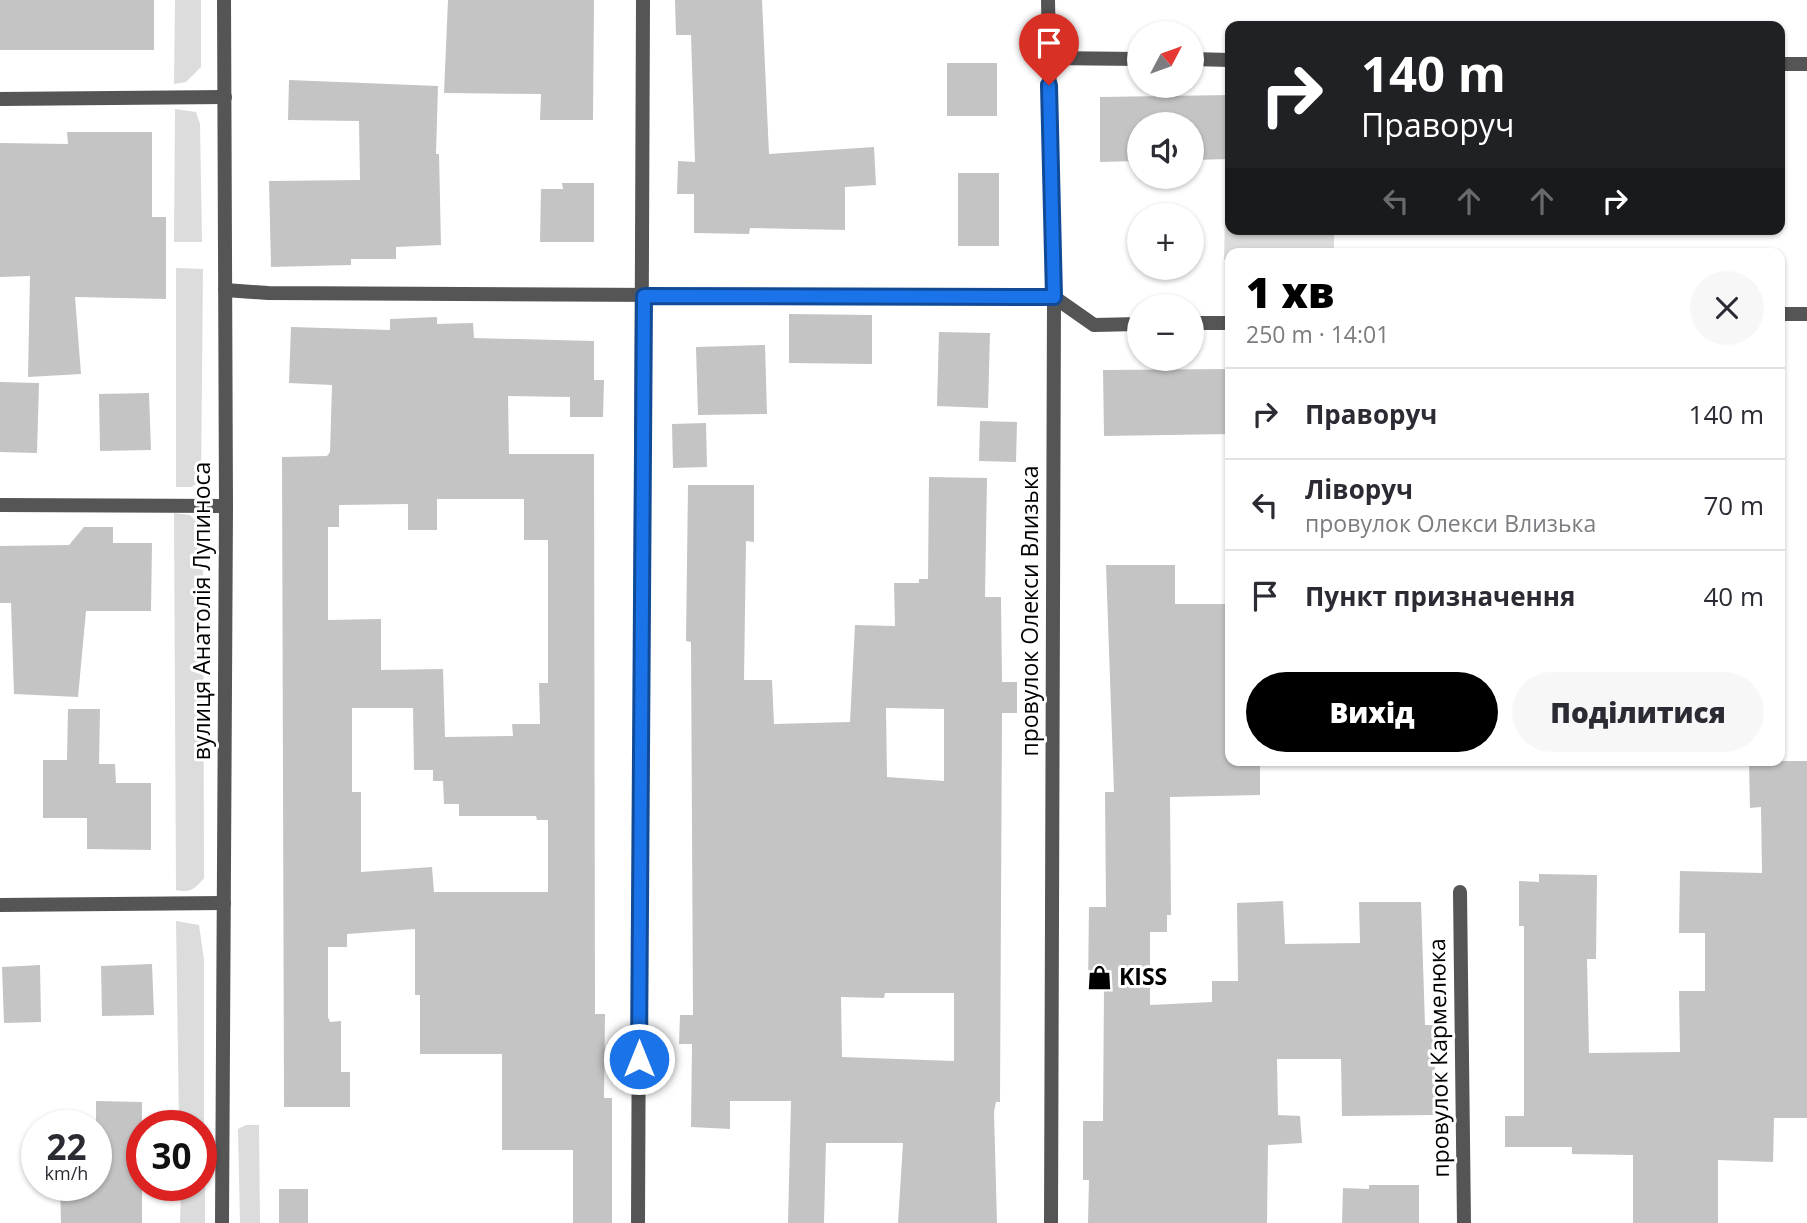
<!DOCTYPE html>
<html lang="uk">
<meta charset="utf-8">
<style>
:root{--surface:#fff;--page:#f7f7f7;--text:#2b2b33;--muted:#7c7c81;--line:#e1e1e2;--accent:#000}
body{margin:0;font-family:"Open Sans",sans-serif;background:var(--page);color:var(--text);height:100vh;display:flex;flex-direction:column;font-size:26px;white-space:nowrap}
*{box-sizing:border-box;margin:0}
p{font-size:23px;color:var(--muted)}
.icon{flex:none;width:38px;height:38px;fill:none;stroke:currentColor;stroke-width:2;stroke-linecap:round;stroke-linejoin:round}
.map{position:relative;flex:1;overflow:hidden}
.drawer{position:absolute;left:1225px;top:248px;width:560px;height:518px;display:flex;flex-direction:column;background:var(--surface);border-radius:14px;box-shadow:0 2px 5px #0004}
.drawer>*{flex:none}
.hud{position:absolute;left:1225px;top:21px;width:560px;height:214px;border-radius:14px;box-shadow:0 2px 5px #0004;background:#202124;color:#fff;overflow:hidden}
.needle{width:46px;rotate:49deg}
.controls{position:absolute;left:1127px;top:21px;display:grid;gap:14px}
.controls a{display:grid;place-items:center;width:77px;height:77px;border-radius:50%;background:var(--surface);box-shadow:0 2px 5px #0004;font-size:35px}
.speed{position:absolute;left:21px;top:1110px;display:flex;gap:14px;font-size:35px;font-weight:700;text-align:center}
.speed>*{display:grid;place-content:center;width:91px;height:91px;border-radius:50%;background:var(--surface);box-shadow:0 2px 5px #0004;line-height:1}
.speed small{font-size:18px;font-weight:400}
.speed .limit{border:10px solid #d22;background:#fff;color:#111}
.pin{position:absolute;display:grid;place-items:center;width:60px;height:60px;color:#fff;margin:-72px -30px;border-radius:50% 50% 50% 0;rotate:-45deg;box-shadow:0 0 7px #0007}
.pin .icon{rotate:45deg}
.me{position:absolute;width:77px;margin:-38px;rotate:0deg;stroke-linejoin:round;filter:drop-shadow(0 0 5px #0008)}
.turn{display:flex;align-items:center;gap:24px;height:147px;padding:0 21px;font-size:32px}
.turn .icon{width:91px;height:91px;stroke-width:2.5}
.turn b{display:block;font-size:49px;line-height:60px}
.lanes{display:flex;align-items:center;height:66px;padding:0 21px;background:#0003;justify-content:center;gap:35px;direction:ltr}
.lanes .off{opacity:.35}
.round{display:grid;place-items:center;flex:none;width:74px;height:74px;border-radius:37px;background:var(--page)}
.headline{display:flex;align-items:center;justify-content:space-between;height:119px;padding:0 21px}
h1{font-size:42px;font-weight:800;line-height:52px;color:var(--accent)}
.primary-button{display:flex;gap:14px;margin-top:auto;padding:14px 21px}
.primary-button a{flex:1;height:80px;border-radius:42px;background:var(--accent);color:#fff;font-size:28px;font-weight:800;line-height:80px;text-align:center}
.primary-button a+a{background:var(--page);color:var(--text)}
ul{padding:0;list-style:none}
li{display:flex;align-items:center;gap:21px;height:91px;padding:0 21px;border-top:2px solid var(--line)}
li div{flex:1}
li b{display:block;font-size:26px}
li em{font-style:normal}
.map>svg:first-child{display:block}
.green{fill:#dcdcdc}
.building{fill:#c4c4c4;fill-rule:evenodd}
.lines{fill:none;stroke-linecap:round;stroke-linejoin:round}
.lane{stroke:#555;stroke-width:14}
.street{stroke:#555;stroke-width:14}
.route-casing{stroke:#114b97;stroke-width:18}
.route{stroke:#1a73e8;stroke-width:12}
.labels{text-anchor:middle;stroke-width:6;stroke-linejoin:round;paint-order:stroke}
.street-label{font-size:23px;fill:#000;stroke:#fff}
.poi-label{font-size:23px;font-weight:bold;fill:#000;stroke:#fff;text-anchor:start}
</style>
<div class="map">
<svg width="1807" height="1223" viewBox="0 0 1807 1223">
<rect width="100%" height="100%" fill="#fff"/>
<g class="green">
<path d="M 175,0 L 201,0 L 201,67 L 186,82 L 174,84 Z"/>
<path d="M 175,109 L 196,112 L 200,124 L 202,242 L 174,242 Z"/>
<path d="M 1225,217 L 1230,217 L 1230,229 L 1334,229 L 1334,254 L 1230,254 L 1230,260 L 1224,260 Z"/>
<path d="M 176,268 L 203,269 L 201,482 L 191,487 L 176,487 Z"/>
<path d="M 174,513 L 190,515 L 203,529 L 204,878 C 195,889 190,893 176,890 Z"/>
<path d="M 176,921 L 199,925 L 204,960 L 204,1124 L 201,1126 L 179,1125 Z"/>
<path d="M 246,1125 L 259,1125 L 260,1223 L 240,1223 L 238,1129 Z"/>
<path d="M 201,1167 L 205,1167 L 205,1223 L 180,1223 L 181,1185 L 201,1185 Z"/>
</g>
<g class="building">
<rect x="0" y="0" width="154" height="50"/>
<path d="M 448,0 L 594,0 L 593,120 L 540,120 L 541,94 L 444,93 Z"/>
<path d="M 675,0 L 762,0 L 769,154 L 874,147 L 876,185 L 845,187 L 845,230 L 750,228 L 749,234 L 694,233 L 694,194 L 677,194 L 678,161 L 695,162 L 691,35 L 676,35 Z"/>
<rect x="947" y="63" width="50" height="53"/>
<path d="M 289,80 L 438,86 L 436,154 L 439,154 L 441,245 L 396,247 L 396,259 L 351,259 L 351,265 L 271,267 L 269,181 L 360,180 L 359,121 L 288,120 Z"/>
<path d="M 1230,95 L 1230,159 L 1192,160 L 1192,124 L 1139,124 L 1139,161 L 1100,162 L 1100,97 Z"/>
<path d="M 67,132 L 152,132 L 152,217 L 166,217 L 166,299 L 75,297 L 81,374 L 28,377 L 30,276 L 0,277 L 0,143 L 68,144 Z"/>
<rect x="958" y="173" width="41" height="73"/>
<path d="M 562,183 L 594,183 L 594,242 L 540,242 L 541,189 L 563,189 Z"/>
<path d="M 789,314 L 872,315 L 872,364 L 789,363 Z"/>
<path d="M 437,317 L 437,324 L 473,323 L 474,338 L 594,341 L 594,380 L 604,380 L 603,417 L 570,417 L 570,397 L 508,396 L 509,454 L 594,454 L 595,1014 L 605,1014 L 604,1098 L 612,1098 L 612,1223 L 573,1223 L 573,1150 L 502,1150 L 502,1054 L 420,1054 L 420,995 L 415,995 L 415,929 L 347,934 L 347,947 L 328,947 L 328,1017 L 330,1022 L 341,1021 L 341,1072 L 350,1072 L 350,1107 L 284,1107 L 282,457 L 327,456 L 330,452 L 332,385 L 289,383 L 291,327 L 390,330 L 390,319 ZM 437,499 L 524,499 L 524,540 L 548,540 L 548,683 L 539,683 L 540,724 L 512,724 L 513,736 L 445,737 L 443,669 L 381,670 L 381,619 L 328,620 L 328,527 L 339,527 L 339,505 L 408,504 L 408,530 L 437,530 ZM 352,708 L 413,708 L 414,770 L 433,770 L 433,781 L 443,781 L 444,804 L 459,804 L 459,816 L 536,816 L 537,820 L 548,820 L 548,892 L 434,892 L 432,867 L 361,872 L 361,792 L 352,792 Z"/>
<path d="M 939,332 L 990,333 L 988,408 L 937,406 Z"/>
<path d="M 765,345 L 767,414 L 698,415 L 696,347 Z"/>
<path d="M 1230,369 L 1230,434 L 1104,436 L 1103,370 Z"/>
<path d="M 0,382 L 39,383 L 37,453 L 0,452 Z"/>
<path d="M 149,393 L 151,450 L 100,451 L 99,394 Z"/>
<path d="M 980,421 L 1017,422 L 1016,462 L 979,461 Z"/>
<path d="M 706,423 L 707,467 L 673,468 L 672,424 Z"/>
<path d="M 929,477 L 987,478 L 985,597 L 1001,597 L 1002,682 L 1017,682 L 1017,713 L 1002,713 L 1000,1102 L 996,1102 L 994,1112 L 997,1223 L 898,1223 L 903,1143 L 826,1143 L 824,1223 L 788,1223 L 791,1101 L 730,1101 L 730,1129 L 691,1127 L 692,1044 L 679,1044 L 680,1015 L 693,1015 L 691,642 L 686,641 L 688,485 L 754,485 L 754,542 L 746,541 L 744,680 L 772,680 L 774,724 L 850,722 L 855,625 L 895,626 L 894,583 L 919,583 L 919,579 L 928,579 ZM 886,708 L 944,709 L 944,781 L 887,777 ZM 885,993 L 954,993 L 954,1061 L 842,1057 L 841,997 L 884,998 Z"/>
<path d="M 84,527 L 113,527 L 113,543 L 152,543 L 151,611 L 86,611 L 78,697 L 14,694 L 11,603 L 0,603 L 0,546 L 69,545 Z"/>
<path d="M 1106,565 L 1175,565 L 1175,604 L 1230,604 L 1230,761 L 1260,761 L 1260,795 L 1170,797 L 1171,915 L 1167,915 L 1167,932 L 1150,932 L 1150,1005 L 1212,1002 L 1212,981 L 1238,981 L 1237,903 L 1283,901 L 1285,944 L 1360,943 L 1359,902 L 1421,902 L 1425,1025 L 1435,1025 L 1435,1115 L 1342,1116 L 1341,1059 L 1277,1059 L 1278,1115 L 1300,1116 L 1302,1143 L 1268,1145 L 1267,1223 L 1088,1223 L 1089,1180 L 1083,1180 L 1083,1121 L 1103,1121 L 1104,988 L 1088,987 L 1089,907 L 1106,907 L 1105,792 L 1114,792 Z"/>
<path d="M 68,709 L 100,709 L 99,764 L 115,764 L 116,783 L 151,783 L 151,850 L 87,849 L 87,818 L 43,818 L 43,760 L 67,760 Z"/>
<path d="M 1749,761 L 1807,761 L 1807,1118 L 1774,1118 L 1773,1162 L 1718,1160 L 1718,1223 L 1633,1223 L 1633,1155 L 1572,1154 L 1572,1147 L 1505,1147 L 1505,1116 L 1524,1116 L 1524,926 L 1519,926 L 1519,881 L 1539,882 L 1539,874 L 1597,875 L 1596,959 L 1587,959 L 1589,1053 L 1680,1052 L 1679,991 L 1705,991 L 1705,933 L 1679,933 L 1680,871 L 1762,873 L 1761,807 L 1750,808 Z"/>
<path d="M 152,964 L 154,1015 L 102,1016 L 101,966 Z"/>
<path d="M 40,965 L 41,1022 L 4,1023 L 2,967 Z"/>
<path d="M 96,1101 L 142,1102 L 142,1223 L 61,1223 L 60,1185 L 96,1185 Z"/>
<path d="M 1369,1185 L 1419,1185 L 1419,1223 L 1342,1223 L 1343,1188 L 1369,1189 Z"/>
<rect x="279" y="1189" width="29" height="34"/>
</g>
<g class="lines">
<g class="lane">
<path d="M 1048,58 L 1139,59"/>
<path d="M 1192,59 L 1230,60"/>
<path d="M 1780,64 L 1807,64"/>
<path d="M 1054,297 L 1094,325 L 1139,324"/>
<path d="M 1780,314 L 1807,314"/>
<path d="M 1192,323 L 1230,323"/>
</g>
<g class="street">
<path d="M 1048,0 L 1054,297 L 1051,1223"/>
<path d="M 0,99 L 225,97"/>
<path d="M 225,290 L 268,293 L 1054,297"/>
<path d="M 0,505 L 226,506"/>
<path d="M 1460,892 L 1464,1223"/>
<path d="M 0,905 L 224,903"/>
<path d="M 222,1223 L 226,506 L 224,0"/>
<path d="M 638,1223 L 643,0"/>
</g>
</g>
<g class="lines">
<defs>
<path id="route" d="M 639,1059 L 644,296 L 1054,297 L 1049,85"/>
</defs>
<use href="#route" class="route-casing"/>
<use href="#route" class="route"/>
</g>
<defs>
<symbol id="shop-bare" viewBox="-9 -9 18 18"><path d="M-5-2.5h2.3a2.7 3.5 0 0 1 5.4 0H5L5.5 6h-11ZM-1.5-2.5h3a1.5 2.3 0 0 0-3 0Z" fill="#000" stroke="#fff" stroke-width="2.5" paint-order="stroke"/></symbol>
</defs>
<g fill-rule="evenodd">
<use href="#shop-bare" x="1082" y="960" width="35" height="35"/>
</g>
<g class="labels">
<g class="street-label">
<text transform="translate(202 611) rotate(-90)" y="8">вулиця Анатолія Лупиноса</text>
<text transform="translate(1030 611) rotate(-90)" y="8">провулок Олекси Влизька</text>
<text transform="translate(1439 1058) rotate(-91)" y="8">провулок Кармелюка</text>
</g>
<g class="poi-label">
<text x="1119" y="985">KISS</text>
</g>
</g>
</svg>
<div class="controls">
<a><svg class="needle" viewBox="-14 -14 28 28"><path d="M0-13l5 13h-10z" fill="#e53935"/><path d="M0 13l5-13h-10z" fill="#7c7c81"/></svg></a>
<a><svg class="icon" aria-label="sound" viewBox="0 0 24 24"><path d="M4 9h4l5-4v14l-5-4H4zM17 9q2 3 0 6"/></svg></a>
<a>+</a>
<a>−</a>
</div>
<div class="speed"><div>22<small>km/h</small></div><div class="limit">30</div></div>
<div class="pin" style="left:1049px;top:85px;background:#d93025"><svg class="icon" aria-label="arrive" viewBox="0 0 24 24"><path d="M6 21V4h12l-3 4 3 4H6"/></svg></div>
<svg class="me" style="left:639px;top:1059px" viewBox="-20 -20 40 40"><circle r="17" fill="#1a73e8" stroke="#fff" stroke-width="3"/><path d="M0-11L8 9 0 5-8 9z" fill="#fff"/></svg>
<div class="hud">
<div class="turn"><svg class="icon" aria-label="right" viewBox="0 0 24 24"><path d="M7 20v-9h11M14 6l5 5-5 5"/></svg><div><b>140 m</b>Праворуч</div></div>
<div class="lanes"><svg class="icon off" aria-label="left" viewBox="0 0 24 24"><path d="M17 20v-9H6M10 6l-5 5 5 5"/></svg><svg class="icon off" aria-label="ahead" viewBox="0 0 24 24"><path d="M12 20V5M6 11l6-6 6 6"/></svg><svg class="icon off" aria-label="ahead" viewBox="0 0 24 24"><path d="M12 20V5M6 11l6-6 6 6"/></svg><svg class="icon" aria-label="right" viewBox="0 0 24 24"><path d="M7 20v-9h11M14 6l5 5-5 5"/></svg></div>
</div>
<section class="drawer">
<div class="headline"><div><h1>1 хв</h1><p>250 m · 14:01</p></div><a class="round"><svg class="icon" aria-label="close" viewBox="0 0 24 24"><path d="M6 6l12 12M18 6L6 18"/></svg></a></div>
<ul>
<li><svg class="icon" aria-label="right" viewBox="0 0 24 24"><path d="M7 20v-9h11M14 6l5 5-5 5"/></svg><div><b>Праворуч</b></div><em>140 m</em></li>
<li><svg class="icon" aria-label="left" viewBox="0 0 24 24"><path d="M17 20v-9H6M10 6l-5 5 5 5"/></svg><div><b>Ліворуч</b><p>провулок Олекси Влизька</p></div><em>70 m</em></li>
<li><svg class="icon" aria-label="arrive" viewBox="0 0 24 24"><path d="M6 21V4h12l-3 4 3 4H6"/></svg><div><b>Пункт призначення</b></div><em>40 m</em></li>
</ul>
<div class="primary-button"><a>Вихід</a><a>Поділитися</a></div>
</section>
</div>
